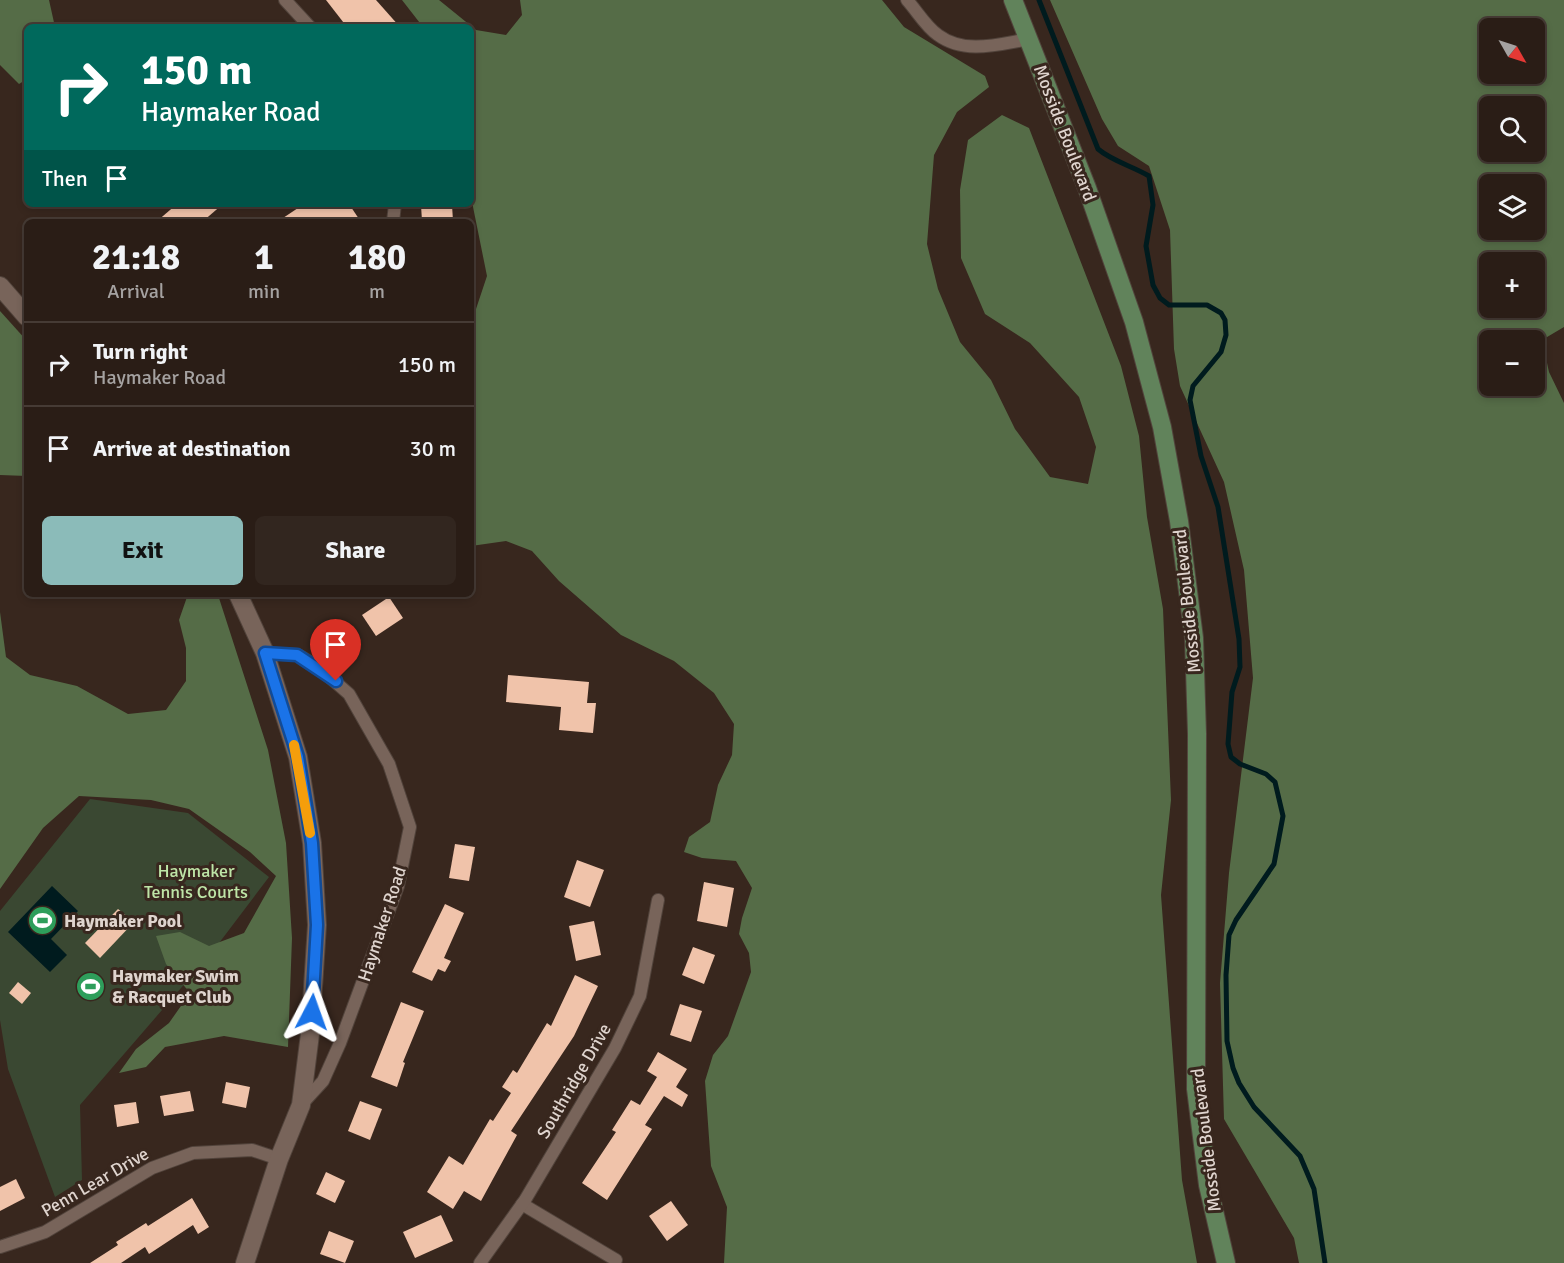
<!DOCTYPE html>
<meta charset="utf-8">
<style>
:root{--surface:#2a1d16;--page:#32261f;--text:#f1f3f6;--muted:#a5a2a1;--line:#463b35;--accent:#8bbbb9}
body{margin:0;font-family:Signika,sans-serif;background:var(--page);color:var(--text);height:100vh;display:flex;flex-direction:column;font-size:22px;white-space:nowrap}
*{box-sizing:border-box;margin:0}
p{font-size:20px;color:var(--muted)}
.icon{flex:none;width:33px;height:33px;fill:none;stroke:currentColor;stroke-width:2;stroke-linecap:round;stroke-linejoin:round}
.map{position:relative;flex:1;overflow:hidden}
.details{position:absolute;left:24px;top:219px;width:450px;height:378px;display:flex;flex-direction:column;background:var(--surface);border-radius:9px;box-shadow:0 3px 9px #0003,0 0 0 2px var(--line)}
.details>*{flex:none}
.hud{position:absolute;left:24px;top:24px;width:450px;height:183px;border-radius:9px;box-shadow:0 3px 9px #0003,0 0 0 2px var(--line);background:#00695c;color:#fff;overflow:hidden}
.needle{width:39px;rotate:129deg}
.buttons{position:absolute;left:1479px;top:18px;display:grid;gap:12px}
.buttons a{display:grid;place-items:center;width:66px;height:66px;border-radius:9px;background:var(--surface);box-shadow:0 3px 9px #0003,0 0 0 2px var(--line);font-size:30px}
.pin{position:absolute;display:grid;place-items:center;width:51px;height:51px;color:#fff;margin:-62px -26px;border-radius:50% 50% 50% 0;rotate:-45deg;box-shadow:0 0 6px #0007}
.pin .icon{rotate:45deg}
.me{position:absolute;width:66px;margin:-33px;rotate:4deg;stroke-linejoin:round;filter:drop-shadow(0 0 4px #0008)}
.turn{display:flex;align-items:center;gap:21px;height:126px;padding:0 18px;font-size:27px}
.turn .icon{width:78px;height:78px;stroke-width:2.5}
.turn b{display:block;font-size:42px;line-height:51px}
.then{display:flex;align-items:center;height:57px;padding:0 18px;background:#0003;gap:12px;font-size:22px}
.eta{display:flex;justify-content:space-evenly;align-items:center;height:102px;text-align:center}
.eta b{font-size:36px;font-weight:800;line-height:42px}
.primary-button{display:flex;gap:12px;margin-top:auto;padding:12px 18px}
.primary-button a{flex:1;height:69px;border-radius:9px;background:var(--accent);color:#111;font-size:24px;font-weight:800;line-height:69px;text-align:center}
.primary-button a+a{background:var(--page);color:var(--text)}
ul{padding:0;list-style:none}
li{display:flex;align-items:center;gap:18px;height:84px;padding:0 18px;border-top:2px solid var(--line)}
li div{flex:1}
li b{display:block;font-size:22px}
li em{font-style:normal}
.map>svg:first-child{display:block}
.green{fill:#3a4832}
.forest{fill:#556c47;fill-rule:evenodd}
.water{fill:#001b1e}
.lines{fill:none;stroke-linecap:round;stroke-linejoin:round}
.stream{stroke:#001b1e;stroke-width:5}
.building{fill:#f0c3aa}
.minor-casing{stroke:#51433b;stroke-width:14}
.secondary-casing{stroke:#51433b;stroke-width:20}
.primary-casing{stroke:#51433b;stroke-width:20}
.minor{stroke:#78645a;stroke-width:12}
.secondary{stroke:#78645a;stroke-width:18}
.primary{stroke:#61835b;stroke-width:18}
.route-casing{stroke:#114b97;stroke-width:15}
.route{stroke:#1a73e8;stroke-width:10}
.slow{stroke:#f59e0b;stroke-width:10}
.labels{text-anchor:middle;stroke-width:6;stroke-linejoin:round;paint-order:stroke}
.street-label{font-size:18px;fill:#dfd4ce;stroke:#38271e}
.park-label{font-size:18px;fill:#bee5a7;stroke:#38271e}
.poi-label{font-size:18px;font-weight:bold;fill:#dfd4ce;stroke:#38271e;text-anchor:start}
</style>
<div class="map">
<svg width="1564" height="1263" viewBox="0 0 1564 1263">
<rect width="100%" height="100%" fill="#38271e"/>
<path class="green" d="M 90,799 L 188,813 L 269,877 L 213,951 L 80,1105 L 82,1180 L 55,1197 L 8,1069 L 0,1020 L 0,911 Z"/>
<g class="forest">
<path d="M 0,0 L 49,0 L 55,27 L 27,27 L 27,79 L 19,84 L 0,65 Z"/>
<path d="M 402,0 L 439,0 L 476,30 L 506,35 L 522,15 L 520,0 L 882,0 L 904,27 L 985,76 L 989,87 L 957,112 L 934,155 L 927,244 L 938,289 L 960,342 L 991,380 L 1015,429 L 1050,477 L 1088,484 L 1096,447 L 1079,397 L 1030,343 L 985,314 L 961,258 L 960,190 L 968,140 L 1002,115 L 1029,128 L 1121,366 L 1139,436 L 1147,517 L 1163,609 L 1171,800 L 1161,895 L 1182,1180 L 1197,1263 L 724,1263 L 727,1207 L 711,1166 L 705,1081 L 713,1055 L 728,1036 L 751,972 L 749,953 L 739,934 L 742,918 L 752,888 L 736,861 L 702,858 L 684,852 L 689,837 L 710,822 L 718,785 L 732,755 L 734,724 L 714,693 L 674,661 L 621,635 L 559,581 L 532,551 L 506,541 L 471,546 L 471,348 L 475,312 L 487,276 L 471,197 L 471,27 L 423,27 Z"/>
<path d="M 1050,0 L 1564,0 L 1564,327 L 1542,340 L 1549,372 L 1564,403 L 1564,1263 L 1299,1263 L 1294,1238 L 1224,1119 L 1220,983 L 1229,873 L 1253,678 L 1244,570 L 1224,482 L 1180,386 L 1174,349 L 1170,230 L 1149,166 L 1118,146 L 1102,119 ZM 1534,28 L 1534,74 L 1490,74 L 1490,28 ZM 1534,106 L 1534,152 L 1490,152 L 1490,106 ZM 1534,184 L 1534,230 L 1490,230 L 1490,184 ZM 1534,262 L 1534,308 L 1490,308 L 1490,262 ZM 1534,340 L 1534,386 L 1490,386 L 1490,340 Z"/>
<path d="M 0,311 L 27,341 L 27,476 L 0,475 Z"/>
<path d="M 185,594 L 217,594 L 219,598 L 268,750 L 286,843 L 292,938 L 288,1047 L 224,1036 L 165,1047 L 146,1067 L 119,1073 L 136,1049 L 169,1023 L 190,993 L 166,964 L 156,936 L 180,932 L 209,946 L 244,933 L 276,876 L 250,852 L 189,809 L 151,800 L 79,796 L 43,828 L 0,889 L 0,612 L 6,657 L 30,675 L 77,686 L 128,714 L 166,710 L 186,681 L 186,648 L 179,620 L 187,597 Z"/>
</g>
<path class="water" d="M 52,886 L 78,911 L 51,939 L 67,955 L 50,972 L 8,932 Z"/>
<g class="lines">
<path class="stream" d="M 1039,0 L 1098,149 C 1112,161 1132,166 1149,176 L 1153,205 L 1146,246 L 1153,285 L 1160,298 L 1169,305 L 1207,305 L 1221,313 L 1225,320 L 1226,335 L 1221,352 L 1193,386 L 1190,400 L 1201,456 L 1218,507 L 1239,639 L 1240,667 L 1232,692 L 1228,744 L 1231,757 L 1240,764 L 1266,774 L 1275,782 L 1283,816 L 1274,864 L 1236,920 L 1229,935 L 1226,975 L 1227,1041 L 1233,1068 L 1239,1083 L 1254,1107 L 1300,1156 L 1314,1189 L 1325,1263"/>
</g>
<g class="building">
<path d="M 326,0 L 376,0 L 400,27 L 347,27 Z"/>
<path d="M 177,204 L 223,204 L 202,222 L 156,222 Z"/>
<path d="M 304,204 L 349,204 L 361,222 L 277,222 Z"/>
<path d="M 421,204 L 452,204 L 453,222 L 422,222 Z"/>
<path d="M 389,597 L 403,618 L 376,636 L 362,615 Z"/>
<path d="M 508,675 L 589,682 L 587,703 L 596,703 L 593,733 L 559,730 L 561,707 L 506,702 Z"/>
<path d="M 455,844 L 475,847 L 469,881 L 449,878 Z"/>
<path d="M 577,860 L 604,870 L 590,907 L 564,897 Z"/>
<path d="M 704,882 L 734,888 L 727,927 L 697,921 Z"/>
<path d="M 445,904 L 464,913 L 444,958 L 451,961 L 445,972 L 438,969 L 432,981 L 412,972 Z"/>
<path d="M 118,909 L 134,922 L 100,958 L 85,943 Z"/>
<path d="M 594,921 L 601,955 L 576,961 L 569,926 Z"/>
<path d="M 693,947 L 715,955 L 704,984 L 682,975 Z"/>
<path d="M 575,975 L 598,986 L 574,1036 L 511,1131 L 517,1135 L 481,1201 L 464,1191 L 453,1209 L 427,1192 L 449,1156 L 463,1165 L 490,1119 L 493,1121 L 511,1093 L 502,1087 L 513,1070 L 517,1073 L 547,1023 L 551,1026 Z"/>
<path d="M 18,982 L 31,993 L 22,1004 L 9,993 Z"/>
<path d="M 401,1002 L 424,1011 L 403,1062 L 405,1063 L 397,1087 L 371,1077 Z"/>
<path d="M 680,1004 L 702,1011 L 691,1042 L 670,1035 Z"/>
<path d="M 658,1052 L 687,1069 L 676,1087 L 688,1095 L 682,1107 L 664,1096 L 645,1125 L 652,1129 L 607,1200 L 582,1183 L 616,1132 L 612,1130 L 631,1100 L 640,1105 L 657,1077 L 647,1071 Z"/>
<path d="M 226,1082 L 250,1087 L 246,1108 L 222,1103 Z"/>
<path d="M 190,1091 L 194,1111 L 164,1116 L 160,1096 Z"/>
<path d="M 360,1101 L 382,1109 L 370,1140 L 348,1131 Z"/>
<path d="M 136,1102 L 139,1123 L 117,1127 L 114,1105 Z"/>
<path d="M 326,1172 L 345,1181 L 335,1203 L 316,1194 Z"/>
<path d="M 16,1179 L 25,1198 L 0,1211 L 0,1187 Z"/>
<path d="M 192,1198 L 209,1227 L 198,1234 L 193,1225 L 149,1254 L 145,1247 L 121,1263 L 90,1263 L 118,1245 L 116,1242 L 146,1223 L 148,1226 Z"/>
<path d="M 671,1201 L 688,1225 L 667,1241 L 649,1216 Z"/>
<path d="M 441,1215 L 453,1241 L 415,1258 L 403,1232 Z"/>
<path d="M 329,1231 L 354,1241 L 345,1263 L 320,1254 Z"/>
</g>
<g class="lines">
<defs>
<g id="minor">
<path d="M 285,0 L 310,27"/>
<path d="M 907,0 C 917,11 926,27 938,35 C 965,55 999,44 1029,39"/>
<path d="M 393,222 L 395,204"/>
<path d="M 265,653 L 298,655 L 317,666 L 349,694 L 389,764 L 410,827 L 398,886 L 340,1043 L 323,1081 L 301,1105"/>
<path d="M 522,1204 L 616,1260"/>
<path d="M 0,1247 L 45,1232 L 152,1168 L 193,1153 L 252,1150 L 279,1159"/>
<path d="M 480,1263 L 525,1200 L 615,1048 L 640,996 L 658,900"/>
</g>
<g id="secondary">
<path d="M 0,286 L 27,317"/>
<path d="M 238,594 L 265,653 L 298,757 L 312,843 L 317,925 L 310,1034 L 301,1105 L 279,1159 L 245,1263"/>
</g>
<path id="primary" d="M 1013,0 L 1087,188 L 1134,322 L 1162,427 L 1179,521 L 1194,638 L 1197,734 L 1196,1089 L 1208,1185 L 1226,1263"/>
</defs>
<use href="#minor" class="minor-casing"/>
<use href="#secondary" class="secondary-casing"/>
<use href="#primary" class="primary-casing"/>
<use href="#minor" class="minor"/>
<use href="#secondary" class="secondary"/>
<use href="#primary" class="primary"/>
</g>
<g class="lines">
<defs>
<path id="route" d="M 312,1012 L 317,925 L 312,843 L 298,757 L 265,653 L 297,655 L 336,681"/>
</defs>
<use href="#route" class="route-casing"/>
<use href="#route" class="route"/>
<path class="slow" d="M 294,745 L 310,833"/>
</g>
<defs>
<symbol id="stadium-disc" viewBox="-11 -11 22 22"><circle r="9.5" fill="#2e9e5b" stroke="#38271e"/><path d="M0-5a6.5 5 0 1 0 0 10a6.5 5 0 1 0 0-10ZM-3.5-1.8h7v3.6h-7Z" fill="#fff"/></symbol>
</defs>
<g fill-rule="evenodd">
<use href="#stadium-disc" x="26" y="904" width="33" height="33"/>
<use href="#stadium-disc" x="74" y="970" width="33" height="33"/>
</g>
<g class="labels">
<g class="street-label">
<text transform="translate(1065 133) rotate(69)" y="6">Mosside Boulevard</text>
<text transform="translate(1187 601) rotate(-96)" y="6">Mosside Boulevard</text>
<text transform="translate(382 924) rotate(-72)" y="6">Haymaker Road</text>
<text transform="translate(574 1081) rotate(-60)" y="6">Southridge Drive</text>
<text transform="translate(1206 1140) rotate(-97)" y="6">Mosside Boulevard</text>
<text transform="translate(95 1182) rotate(-30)" y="6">Penn Lear Drive</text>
</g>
<g class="park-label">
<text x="196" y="877">Haymaker<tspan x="196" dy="21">Tennis Courts</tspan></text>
</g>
<g class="poi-label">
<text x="64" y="927">Haymaker Pool</text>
<text x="112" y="982">Haymaker Swim<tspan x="112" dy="21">&amp; Racquet Club</tspan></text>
</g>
</g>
</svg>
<div class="buttons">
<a><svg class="needle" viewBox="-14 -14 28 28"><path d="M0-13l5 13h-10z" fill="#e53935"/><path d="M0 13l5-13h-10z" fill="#a5a2a1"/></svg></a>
<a><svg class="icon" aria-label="search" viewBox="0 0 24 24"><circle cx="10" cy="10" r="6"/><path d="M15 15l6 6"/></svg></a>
<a><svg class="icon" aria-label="layers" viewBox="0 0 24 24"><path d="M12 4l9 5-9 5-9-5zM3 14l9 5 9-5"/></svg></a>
<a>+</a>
<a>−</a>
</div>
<div class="pin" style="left:336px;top:681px;background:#d93025"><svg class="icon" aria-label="arrive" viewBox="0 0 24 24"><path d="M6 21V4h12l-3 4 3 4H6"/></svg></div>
<svg class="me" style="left:312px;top:1012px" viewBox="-20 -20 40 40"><path d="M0-17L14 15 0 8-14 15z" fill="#1a73e8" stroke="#fff" stroke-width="4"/></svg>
<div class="hud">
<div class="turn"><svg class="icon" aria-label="right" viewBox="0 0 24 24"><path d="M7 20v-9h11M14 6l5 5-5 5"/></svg><div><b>150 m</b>Haymaker Road</div></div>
<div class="then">Then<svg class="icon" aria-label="arrive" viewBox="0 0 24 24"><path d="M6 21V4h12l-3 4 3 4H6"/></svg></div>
</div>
<section class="details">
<div class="eta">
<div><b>21:18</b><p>Arrival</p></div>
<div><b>1</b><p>min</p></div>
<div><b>180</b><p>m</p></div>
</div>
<ul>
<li><svg class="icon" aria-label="right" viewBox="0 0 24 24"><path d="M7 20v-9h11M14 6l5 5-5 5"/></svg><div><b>Turn right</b><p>Haymaker Road</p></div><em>150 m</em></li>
<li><svg class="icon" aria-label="arrive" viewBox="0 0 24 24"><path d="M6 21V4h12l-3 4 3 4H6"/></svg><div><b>Arrive at destination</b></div><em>30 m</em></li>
</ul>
<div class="primary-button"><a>Exit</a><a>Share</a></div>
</section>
</div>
